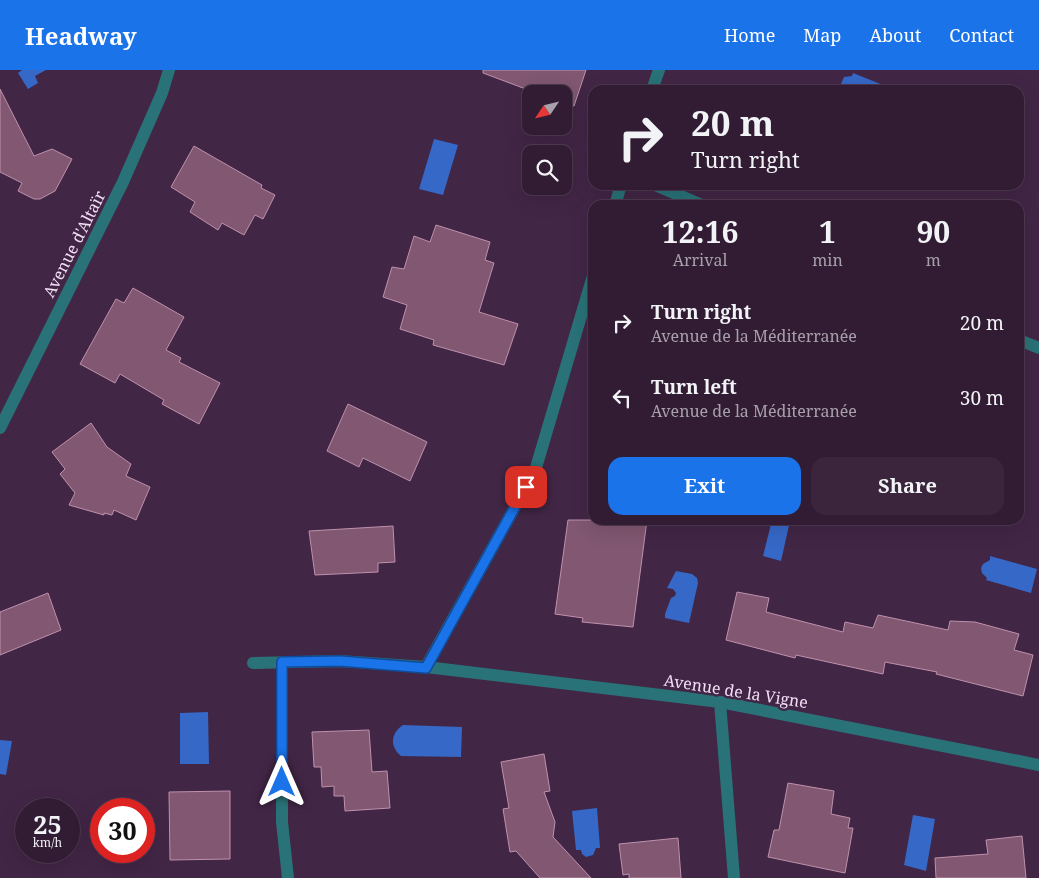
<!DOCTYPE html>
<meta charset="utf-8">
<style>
:root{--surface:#321c34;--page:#3a253c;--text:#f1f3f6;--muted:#a8a1ac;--line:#4d3a4f;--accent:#1a73e8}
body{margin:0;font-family:"Noto Serif",serif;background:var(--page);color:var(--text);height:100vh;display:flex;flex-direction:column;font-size:19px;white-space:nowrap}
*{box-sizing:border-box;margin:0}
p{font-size:16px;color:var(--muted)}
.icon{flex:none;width:28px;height:28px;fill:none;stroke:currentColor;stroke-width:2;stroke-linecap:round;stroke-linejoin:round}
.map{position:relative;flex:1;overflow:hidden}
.details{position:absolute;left:588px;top:130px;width:436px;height:325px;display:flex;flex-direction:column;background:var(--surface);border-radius:15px;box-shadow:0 5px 20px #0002,0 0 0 1px var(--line)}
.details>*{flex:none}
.guide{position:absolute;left:588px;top:15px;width:436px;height:105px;border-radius:15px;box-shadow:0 5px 20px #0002,0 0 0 1px var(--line);background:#321c34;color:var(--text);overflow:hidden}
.needle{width:32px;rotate:235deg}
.controls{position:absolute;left:522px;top:15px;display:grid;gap:10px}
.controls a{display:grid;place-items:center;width:50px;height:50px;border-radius:10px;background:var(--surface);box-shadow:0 5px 20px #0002,0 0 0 1px var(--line);font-size:25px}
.speed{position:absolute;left:15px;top:728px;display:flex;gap:10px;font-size:25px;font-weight:700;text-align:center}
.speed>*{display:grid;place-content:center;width:65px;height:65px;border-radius:50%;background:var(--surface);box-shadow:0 5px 20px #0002,0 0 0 1px var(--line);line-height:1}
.speed small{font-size:12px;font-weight:400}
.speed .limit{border:8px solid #d22;background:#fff;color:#111}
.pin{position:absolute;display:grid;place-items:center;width:42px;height:42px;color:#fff;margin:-21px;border-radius:10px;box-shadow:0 2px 8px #0006}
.me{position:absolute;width:55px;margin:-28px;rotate:0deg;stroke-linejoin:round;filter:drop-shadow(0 0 4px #0008)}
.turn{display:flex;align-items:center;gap:18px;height:105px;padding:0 20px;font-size:22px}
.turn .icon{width:65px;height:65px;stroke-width:2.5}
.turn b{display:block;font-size:35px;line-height:42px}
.eta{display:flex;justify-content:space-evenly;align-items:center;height:85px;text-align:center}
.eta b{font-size:30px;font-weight:700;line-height:35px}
.action{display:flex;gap:10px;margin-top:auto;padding:10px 20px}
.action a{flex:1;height:58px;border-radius:15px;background:var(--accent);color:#fff;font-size:20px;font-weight:700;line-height:58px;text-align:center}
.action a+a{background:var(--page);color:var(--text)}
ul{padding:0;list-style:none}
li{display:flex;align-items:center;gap:15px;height:75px;padding:0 20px}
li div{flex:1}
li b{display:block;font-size:19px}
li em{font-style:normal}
header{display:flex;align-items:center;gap:30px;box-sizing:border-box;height:70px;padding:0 25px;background:var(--accent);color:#fff}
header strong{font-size:24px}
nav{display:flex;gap:28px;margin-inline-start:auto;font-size:18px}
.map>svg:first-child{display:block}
.water{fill:#3668c7}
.building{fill:#815771;stroke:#bf91ad}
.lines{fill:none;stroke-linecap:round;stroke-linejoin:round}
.minor{stroke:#297277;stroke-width:12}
.route-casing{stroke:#114b97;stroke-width:12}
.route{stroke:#1a73e8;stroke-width:9}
.labels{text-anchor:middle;stroke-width:5;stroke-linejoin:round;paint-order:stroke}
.street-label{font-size:16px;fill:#f1dff4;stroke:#422646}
</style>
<header>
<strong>Headway</strong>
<nav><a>Home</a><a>Map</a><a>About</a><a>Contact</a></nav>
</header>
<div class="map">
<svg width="1039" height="808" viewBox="0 0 1039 808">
<rect width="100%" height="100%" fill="#422646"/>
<g class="water">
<path d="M 22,0 L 46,0 L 35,6 L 38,13 L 28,19 L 18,3 Z"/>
<path d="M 853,3 L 888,17 L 886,20 L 846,20 L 841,14 L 844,7 L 852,6 Z"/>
<path d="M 434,69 L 458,75 L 443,125 L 419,119 Z"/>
<path d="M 772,450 L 790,451 L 781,491 L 763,486 Z"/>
<path d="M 990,486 L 1037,499 L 1031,523 L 986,510 L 987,508 L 982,503 L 981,498 L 983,494 L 990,490 Z"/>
<path d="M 676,501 L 692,504 L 697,508 L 698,513 L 689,553 L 665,548 L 665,544 L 671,528 L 675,526 L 676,523 L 673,519 L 667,518 Z"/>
<path d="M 208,642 L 209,694 L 180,694 L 180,643 Z"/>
<path d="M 403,655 L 462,657 L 461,687 L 401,686 C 389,676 391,663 403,655 Z"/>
<path d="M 0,670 L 12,671 L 6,705 L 0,704 Z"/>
<path d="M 597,738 L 600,778 L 596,778 L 593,785 L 586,787 L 582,784 L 581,780 L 576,780 L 572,741 Z"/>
<path d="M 913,745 L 935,749 L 926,801 L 904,795 Z"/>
</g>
<g class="building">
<path d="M 483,0 L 586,0 L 574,36 L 564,33 L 564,24 L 539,24 L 483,3 Z"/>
<path d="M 0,19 L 34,86 L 52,79 L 72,89 L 55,121 L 40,129 L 34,129 L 18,121 L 22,113 L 0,102 Z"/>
<path d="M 194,76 L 262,115 L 261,118 L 275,125 L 263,149 L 255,145 L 244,165 L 222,153 L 218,160 L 190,142 L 195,132 L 171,117 Z"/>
<path d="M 436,155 L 490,172 L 485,190 L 494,193 L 479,242 L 518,254 L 504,295 L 433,275 L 434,270 L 400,259 L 407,235 L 383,227 L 392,197 L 404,199 L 414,166 L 430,172 Z"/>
<path d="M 133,218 L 184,247 L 166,280 L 181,288 L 179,292 L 220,313 L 199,354 L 162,334 L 164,330 L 120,304 L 115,313 L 80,294 L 116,229 L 124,233 Z"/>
<path d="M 348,334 L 427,372 L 410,411 L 363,388 L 359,397 L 327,381 Z"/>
<path d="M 91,353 L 107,377 L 131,394 L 126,406 L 150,417 L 136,450 L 114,440 L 112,445 L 104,443 L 104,445 L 69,435 L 75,423 L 60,404 L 65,399 L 52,382 Z"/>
<path d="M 568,450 L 647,450 L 633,557 L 582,552 L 583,548 L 555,544 Z"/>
<path d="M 393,456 L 395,492 L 378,493 L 378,502 L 315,505 L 309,461 Z"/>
<path d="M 737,522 L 769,528 L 766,542 L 843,562 L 845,552 L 873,558 L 878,545 L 948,560 L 950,551 L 975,552 L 1019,564 L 1014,580 L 1033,585 L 1023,626 L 936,604 L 937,602 L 885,592 L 883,604 L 796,585 L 795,588 L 726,570 Z"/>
<path d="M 48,523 L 61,560 L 0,585 L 0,542 Z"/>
<path d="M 369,660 L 372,702 L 387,701 L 390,738 L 345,741 L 344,726 L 334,726 L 334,716 L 322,717 L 321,697 L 314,697 L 312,662 Z"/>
<path d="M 544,684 L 550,721 L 544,722 L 555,752 L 553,767 L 591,808 L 540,808 L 516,781 L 510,782 L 503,739 L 509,738 L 501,692 Z"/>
<path d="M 788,713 L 834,721 L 831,744 L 850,748 L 848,758 L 853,758 L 845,803 L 768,787 L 774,760 L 779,760 Z"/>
<path d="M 230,721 L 230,789 L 170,790 L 169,722 Z"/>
<path d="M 1022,766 L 1026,808 L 936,808 L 935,788 L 988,784 L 986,770 Z"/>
<path d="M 678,768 L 681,808 L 629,808 L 629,804 L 623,805 L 619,774 Z"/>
</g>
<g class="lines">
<g class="minor">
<path d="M 652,20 L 659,0"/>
<path d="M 655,115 L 702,135"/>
<path d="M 615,135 L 621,115"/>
<path d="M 1019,270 L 1039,278"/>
<path d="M 0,358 L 123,112 L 162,23 L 169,0"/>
<path d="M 282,592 L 282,752 L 288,808"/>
<path d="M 253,593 L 340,591 L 426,597 L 720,632 L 1039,695"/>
<path d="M 426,597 L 535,401 L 592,209"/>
<path d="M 720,632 L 734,808"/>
</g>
</g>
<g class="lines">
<defs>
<path id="route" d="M 282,712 L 282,592 L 340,591 L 426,598 L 526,417"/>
</defs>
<use href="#route" class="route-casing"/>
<use href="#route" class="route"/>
</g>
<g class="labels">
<g class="street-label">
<text transform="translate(74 174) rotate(-63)" y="6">Avenue d'Altaïr</text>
<text transform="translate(736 621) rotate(9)" y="6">Avenue de la Vigne</text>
</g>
</g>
</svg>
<div class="controls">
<a><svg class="needle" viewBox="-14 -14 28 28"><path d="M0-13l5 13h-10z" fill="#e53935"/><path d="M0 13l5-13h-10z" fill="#a8a1ac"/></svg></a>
<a><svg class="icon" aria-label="search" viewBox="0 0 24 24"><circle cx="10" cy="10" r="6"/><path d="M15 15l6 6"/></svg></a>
</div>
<div class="speed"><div>25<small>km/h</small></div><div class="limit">30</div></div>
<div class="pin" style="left:526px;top:417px;background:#d93025"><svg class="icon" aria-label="arrive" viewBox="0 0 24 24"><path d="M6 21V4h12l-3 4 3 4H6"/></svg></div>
<svg class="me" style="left:282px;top:712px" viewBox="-20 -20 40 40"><path d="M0-17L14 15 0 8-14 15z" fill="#1a73e8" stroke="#fff" stroke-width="4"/></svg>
<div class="guide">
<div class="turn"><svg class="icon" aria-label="right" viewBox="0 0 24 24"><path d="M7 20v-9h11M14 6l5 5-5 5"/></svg><div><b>20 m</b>Turn right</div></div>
</div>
<section class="details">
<div class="eta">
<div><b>12:16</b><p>Arrival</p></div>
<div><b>1</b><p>min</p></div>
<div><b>90</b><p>m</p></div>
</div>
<ul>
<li><svg class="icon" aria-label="right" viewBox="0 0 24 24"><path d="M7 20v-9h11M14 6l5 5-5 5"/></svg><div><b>Turn right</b><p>Avenue de la Méditerranée</p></div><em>20 m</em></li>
<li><svg class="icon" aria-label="left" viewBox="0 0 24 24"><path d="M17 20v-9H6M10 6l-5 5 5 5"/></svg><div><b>Turn left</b><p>Avenue de la Méditerranée</p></div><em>30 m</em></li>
</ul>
<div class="action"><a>Exit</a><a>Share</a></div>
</section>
</div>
